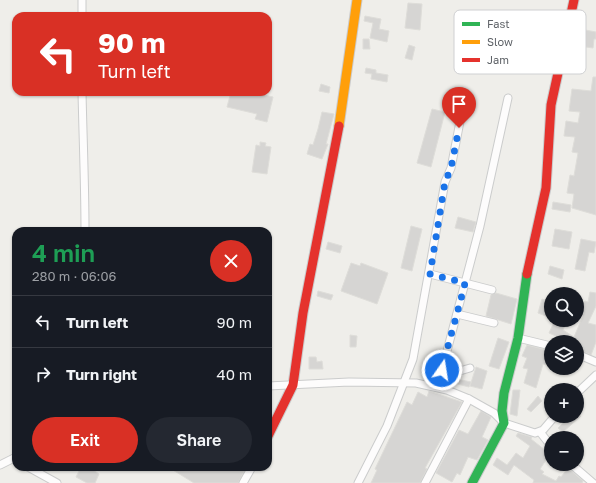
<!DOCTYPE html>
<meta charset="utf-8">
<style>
:root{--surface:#171b24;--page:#242831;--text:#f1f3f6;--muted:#9ea1a6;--line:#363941;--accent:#d93025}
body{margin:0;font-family:"Golos Text",sans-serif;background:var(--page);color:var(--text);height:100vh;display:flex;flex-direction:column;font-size:15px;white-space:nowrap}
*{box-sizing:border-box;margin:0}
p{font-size:13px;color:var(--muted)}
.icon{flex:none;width:22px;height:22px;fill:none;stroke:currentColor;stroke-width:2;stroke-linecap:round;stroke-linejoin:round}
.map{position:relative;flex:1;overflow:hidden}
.sheet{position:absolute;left:12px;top:227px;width:260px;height:244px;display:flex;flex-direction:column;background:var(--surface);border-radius:12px;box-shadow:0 1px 3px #0004}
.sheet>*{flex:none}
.hud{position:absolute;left:12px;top:12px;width:260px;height:84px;border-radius:12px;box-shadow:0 1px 3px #0004;background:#d93025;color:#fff;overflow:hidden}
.fabs{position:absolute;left:544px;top:287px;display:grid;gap:8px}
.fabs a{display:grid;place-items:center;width:40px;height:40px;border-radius:50%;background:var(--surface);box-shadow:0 1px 3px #0004;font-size:20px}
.pin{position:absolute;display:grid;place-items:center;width:34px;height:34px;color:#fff;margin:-41px -17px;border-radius:50% 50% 50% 0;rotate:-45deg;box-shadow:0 0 4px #0007}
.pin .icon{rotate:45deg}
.me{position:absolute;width:44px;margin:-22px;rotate:13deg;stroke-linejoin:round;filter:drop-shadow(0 0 3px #0008)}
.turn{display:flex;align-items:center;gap:14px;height:84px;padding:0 20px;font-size:18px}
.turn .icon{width:52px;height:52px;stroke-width:2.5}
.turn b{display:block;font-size:28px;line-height:34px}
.round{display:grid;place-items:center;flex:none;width:42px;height:42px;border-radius:21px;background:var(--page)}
.overview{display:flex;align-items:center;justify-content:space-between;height:68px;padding:0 20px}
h1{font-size:24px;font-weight:600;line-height:30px;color:#1e9e55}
.button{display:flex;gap:8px;margin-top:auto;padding:8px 20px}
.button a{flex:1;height:46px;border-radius:24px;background:var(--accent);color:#fff;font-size:16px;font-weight:600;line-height:46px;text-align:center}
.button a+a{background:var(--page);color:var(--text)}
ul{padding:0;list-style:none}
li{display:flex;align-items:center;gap:12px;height:52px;padding:0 20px;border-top:1px solid var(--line)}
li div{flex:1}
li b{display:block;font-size:15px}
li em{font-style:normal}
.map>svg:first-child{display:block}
.building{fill:#d6d5d3;stroke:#deddd9}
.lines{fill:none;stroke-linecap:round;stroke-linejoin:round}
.street-casing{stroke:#cbcccc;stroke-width:9}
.fast-casing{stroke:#cacacb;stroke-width:11}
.slow-casing{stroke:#cacacb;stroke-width:11}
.jam-casing{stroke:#cacacb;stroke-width:11}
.street{stroke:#fdfcfc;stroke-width:7}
.fast{stroke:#30b455;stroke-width:9}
.slow{stroke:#ff9f0a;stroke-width:9}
.jam{stroke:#e5322d;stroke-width:9}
.route{stroke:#1a73e8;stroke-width:7;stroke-dasharray:0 12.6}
.key{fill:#fff;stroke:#cfd0d2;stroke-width:1}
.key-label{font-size:11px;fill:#5f6368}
</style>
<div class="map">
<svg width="596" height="483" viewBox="0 0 596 483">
<rect width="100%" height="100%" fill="#efeeea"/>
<g class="building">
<path d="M 408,3 L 422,4 L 420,30 L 405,28 Z"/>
<path d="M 365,16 L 381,19 L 379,29 L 389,31 L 387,42 L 370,38 L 373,23 L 364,21 Z"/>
<path d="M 580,29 L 596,32 L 596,39 L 594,39 L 593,48 L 579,46 Z"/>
<path d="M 363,39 L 369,39 L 370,49 L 363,49 Z"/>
<path d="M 409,45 L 415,47 L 412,60 L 405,58 Z"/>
<path d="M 366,68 L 376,70 L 376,73 L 388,75 L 387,82 L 371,79 L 372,74 L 365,73 Z"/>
<path d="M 593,77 L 596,77 L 596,215 L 572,208 L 574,194 L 567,193 L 570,175 L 574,176 L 578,153 L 572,152 L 575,137 L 564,136 L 566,121 L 578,123 L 580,112 L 569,111 L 572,89 L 591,91 Z"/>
<path d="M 321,84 L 330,87 L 329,93 L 319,91 Z"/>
<path d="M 231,92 L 252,92 L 273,97 L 267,122 L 255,119 L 257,114 L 227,107 Z"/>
<path d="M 432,109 L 445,112 L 431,167 L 417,163 Z"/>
<path d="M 322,112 L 334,114 L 326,144 L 328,144 L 322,159 L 307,154 L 310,144 L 313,145 L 318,129 Z"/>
<path d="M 260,142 L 266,143 L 265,146 L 271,147 L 267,174 L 252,172 L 256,145 L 260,146 Z"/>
<path d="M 553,202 L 571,205 L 570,212 L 552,209 Z"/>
<path d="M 458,217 L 476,222 L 473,232 L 455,228 Z"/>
<path d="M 411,226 L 422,229 L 412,271 L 401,268 Z"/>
<path d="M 555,229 L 572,232 L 569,249 L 552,246 Z"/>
<path d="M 581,239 L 596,242 L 594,253 L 589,252 L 585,271 L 575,269 Z"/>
<path d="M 328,242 L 342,246 L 340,253 L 326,249 Z"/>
<path d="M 351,263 L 360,266 L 361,263 L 388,273 L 377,304 L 341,291 Z"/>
<path d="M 550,266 L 564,270 L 562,279 L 548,274 Z"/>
<path d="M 318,291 L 333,295 L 331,300 L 317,296 Z"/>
<path d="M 590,292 L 596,293 L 596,306 L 588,323 L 596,325 L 596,342 L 591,355 L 580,350 L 582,346 L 577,344 L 577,342 L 564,342 L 565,340 L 549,333 L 555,320 L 567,320 L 563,330 L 574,337 L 583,316 L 578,313 L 585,301 L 588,302 Z"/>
<path d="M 496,293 L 517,299 L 511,324 L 486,316 L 491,295 Z"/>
<path d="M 542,299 L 551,302 L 551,318 L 538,313 Z"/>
<path d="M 350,335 L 357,336 L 356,347 L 350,347 Z"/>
<path d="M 498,338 L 509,342 L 499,369 L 489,366 Z"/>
<path d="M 527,345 L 551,351 L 551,366 L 543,364 L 536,388 L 524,383 L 528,369 L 523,368 L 527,358 L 522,356 Z"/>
<path d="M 309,357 L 316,357 L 317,362 L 322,361 L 323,369 L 309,369 Z"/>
<path d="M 476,367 L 487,371 L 482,389 L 470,386 Z"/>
<path d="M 447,377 L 471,382 L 469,387 L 446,381 Z"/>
<path d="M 513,390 L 520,390 L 517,416 L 510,414 Z"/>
<path d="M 429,391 L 462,402 L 425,468 L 427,469 L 420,483 L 371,483 L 377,470 L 375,469 L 407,402 L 412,405 L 418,392 L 427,397 Z"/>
<path d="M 538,396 L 542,401 L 531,412 L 527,409 Z"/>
<path d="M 481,411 L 491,417 L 482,437 L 488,440 L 477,460 L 468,457 L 460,475 L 457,473 L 452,482 L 436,473 L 459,430 L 468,434 Z"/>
<path d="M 564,416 L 581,416 L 563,432 L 558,428 L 567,419 Z"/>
<path d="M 518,433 L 532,437 L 531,439 L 550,454 L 540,469 L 544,472 L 542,474 L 556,481 L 559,476 L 561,477 L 568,468 L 583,481 L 582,483 L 533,483 L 534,480 L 514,465 L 508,475 L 493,465 L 497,458 L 507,465 L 516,453 L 523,458 L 530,446 L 516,436 Z"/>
<path d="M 81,467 L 89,467 L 99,474 L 95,483 L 87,483 L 76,477 Z"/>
<path d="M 168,467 L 240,467 L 245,470 L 238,483 L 194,483 Z"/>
</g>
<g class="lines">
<defs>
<g id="street">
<path d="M 82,16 L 82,0"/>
<path d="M 82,92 C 83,138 85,185 85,231"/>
<path d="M 430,274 L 492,290"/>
<path d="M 457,314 L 494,323"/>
<path d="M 518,338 L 551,346"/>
<path d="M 577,354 L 596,362"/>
<path d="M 470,368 L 453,373 L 442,370 L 480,226 L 508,98"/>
<path d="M 268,386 L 349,382 L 416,383 L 447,390 L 469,399 L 494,413 L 504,423 L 535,433 L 543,430 L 555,416"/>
<path d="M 577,393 L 596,375"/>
<path d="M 540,432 L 551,446"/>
<path d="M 571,464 L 593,483"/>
<path d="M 0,465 L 16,457"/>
<path d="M 28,467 L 57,483"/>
<path d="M 243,483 L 252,467"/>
<path d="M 358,483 L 387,426 L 413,359 L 445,182 L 451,168 L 464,101"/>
<path d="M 425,483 L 469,399"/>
</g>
<path id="fast" d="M 472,483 L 504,423 L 502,411 L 504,393 L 518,338 L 527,274"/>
<path id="slow" d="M 339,126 L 357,0"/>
<g id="jam">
<path d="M 527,274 L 546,188 L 551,105 L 574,0"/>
<path d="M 268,436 L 293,385 L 303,313 L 339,126"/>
</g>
</defs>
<use href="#street" class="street-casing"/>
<use href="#fast" class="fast-casing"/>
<use href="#slow" class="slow-casing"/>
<use href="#jam" class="jam-casing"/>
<use href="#street" class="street"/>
<use href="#fast" class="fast"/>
<use href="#slow" class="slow"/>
<use href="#jam" class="jam"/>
</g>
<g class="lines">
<path class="route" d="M 442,370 C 449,340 458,312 465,283 L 430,274 L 445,182 L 451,168 L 459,128"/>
</g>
<rect x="454" y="10" width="132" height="64" rx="6" class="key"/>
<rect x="462" y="22" width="18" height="4" fill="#30b455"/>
<rect x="462" y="40" width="18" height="4" fill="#ff9f0a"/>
<rect x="462" y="58" width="18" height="4" fill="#e5322d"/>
<g class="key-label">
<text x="487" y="28">Fast</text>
<text x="487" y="46">Slow</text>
<text x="487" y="64">Jam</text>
</g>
</svg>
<div class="fabs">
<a><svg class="icon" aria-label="search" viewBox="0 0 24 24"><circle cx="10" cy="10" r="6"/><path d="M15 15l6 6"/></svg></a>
<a><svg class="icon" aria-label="layers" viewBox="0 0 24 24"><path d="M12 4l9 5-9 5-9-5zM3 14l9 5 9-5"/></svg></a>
<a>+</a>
<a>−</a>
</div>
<div class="pin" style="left:459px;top:128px;background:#d93025"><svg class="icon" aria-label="arrive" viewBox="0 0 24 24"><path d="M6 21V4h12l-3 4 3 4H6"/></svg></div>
<svg class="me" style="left:442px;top:370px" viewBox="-20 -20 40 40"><circle r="17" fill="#1a73e8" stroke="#fff" stroke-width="3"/><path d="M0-11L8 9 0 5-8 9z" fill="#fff"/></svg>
<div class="hud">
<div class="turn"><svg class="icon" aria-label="left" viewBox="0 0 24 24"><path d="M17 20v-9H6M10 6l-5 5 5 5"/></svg><div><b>90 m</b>Turn left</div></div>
</div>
<section class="sheet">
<div class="overview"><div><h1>4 min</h1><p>280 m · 06:06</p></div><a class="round" style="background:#d93025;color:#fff"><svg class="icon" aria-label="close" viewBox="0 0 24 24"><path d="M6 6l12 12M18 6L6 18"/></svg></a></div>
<ul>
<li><svg class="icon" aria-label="left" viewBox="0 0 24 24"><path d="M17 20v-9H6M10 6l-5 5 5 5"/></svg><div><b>Turn left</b></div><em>90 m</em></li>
<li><svg class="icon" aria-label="right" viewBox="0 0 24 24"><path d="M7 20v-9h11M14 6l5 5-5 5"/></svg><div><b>Turn right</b></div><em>40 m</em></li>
</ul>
<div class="button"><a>Exit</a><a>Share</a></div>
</section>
</div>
